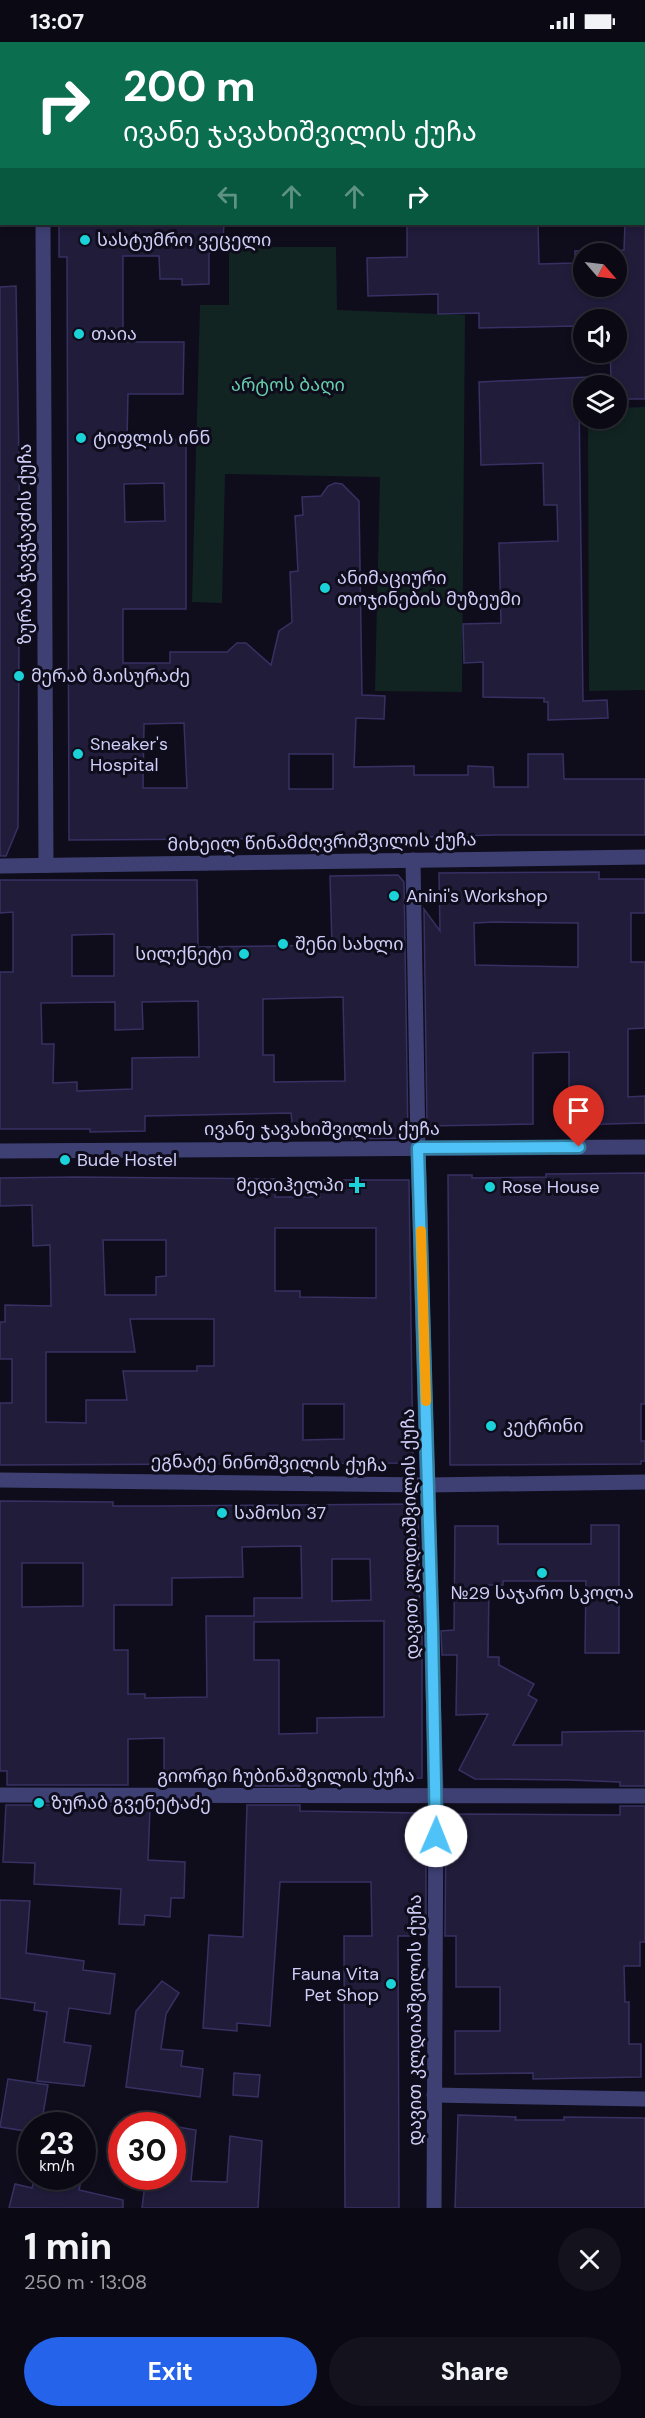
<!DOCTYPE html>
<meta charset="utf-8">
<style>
:root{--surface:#0b0a14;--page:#14131d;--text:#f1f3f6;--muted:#9a9aa0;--line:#2b2b34;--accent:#2563eb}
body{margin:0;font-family:"DM Sans","Noto Sans Georgian",sans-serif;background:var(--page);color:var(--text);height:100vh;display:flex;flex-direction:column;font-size:22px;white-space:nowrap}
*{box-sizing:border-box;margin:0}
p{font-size:20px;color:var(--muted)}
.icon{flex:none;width:33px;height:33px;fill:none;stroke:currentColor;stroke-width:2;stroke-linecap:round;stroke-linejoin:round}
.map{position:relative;height:2166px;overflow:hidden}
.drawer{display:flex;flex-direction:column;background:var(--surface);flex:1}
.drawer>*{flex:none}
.hud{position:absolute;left:0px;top:0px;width:645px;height:183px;box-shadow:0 3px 9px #0003,0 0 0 2px var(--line);background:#0b6e4f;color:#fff;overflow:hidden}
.needle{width:39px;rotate:118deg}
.tools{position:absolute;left:573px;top:201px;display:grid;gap:12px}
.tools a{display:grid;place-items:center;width:54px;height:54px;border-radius:50%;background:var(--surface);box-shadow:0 3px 9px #0003,0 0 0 2px var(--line);font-size:30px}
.speed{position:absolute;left:18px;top:2070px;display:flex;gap:12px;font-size:30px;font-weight:700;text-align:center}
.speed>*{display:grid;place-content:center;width:78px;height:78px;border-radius:50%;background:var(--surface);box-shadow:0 3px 9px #0003,0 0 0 2px var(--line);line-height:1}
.speed small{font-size:15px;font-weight:400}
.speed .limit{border:9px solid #d22;background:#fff;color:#111}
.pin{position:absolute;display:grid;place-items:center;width:51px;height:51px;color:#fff;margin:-62px -26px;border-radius:50% 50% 50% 0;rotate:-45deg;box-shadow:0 0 6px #0007}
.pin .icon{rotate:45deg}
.me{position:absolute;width:66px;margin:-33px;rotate:1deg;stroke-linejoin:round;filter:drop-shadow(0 0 4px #0008)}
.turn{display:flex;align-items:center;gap:21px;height:126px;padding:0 24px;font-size:27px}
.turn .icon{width:78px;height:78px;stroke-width:2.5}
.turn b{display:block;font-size:42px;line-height:51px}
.lanes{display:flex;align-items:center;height:57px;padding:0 24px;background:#0003;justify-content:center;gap:30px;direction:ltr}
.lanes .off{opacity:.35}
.round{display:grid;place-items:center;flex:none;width:63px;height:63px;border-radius:32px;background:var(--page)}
.head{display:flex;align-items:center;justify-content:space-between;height:102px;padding:0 24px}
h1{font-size:36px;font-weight:800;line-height:45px}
.button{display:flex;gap:12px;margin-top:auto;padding:12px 24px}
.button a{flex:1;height:69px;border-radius:36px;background:var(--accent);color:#fff;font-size:24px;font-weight:800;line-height:69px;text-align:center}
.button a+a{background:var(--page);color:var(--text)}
.status{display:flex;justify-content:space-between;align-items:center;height:42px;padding:0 30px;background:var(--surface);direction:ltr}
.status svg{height:16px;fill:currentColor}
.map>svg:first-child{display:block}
.green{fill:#112422}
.building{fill:#201c3a;stroke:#373163;stroke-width:1.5;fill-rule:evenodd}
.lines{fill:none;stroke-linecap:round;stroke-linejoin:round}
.minor{stroke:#3e4074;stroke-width:15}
.route-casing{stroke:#337fa1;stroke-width:15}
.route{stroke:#4fc3f7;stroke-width:10}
.slow{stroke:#f59e0b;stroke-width:10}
.poi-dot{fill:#1bd2d8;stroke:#0f0d1b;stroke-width:2}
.labels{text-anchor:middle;stroke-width:6;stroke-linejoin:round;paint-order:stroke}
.poi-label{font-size:18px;fill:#cfcef9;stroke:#0f0d1b;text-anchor:start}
.park-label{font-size:18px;fill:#64cfac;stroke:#0f0d1b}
.street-label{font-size:18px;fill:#cfcef9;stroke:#0f0d1b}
</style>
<div class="status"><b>13:07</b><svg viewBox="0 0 49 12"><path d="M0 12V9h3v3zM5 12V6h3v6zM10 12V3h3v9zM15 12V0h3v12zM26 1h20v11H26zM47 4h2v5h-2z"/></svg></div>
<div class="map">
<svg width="645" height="2166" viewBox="0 0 645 2166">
<rect width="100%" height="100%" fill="#0f0d1b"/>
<g class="green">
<path d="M 229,205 L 336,205 L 337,268 L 465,273 L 462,650 L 375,649 L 380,435 L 225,432 L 222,561 L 192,560 L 200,263 L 229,263 Z"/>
<path d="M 645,365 L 645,648 L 589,649 L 588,377 L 616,376 L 617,366 Z"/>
</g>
<g class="building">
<path d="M 59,182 L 224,182 L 223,197 L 209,212 L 209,242 L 182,243 L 182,237 L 160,237 L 159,214 L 123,214 L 123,300 L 184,300 L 183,352 L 128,352 L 127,398 L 186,398 L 186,567 L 123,567 L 123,621 L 170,621 L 170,610 L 227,610 L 237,601 L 246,601 L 271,623 L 279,589 L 292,580 L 290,530 L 298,529 L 295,474 L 303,473 L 302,455 L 321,454 L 328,444 L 335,441 L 342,442 L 359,459 L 362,653 L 385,654 L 384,677 L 356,676 L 354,725 L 414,724 L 414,733 L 468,733 L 468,724 L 493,725 L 494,745 L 528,745 L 528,712 L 563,712 L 564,737 L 645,737 L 645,793 L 494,793 L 390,796 L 69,798 L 67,215 L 59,215 ZM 164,441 L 165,479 L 125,480 L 124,442 ZM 184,681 L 187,746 L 143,746 L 144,682 ZM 289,712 L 333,712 L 333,747 L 289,747 Z"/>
<path d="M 407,182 L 538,182 L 539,222 L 575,221 L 575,209 L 624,208 L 625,182 L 645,182 L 645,357 L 616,357 L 616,344 L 584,344 L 584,358 L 579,358 L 583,659 L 607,658 L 608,676 L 548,678 L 548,660 L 544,660 L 544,656 L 483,655 L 483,620 L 464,621 L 463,582 L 501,581 L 499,501 L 558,499 L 557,463 L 544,463 L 543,421 L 481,423 L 479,340 L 611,334 L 610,310 L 616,310 L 616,278 L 584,278 L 584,293 L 576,293 L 575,284 L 479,286 L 479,271 L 438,272 L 438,252 L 368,254 L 367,216 L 407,215 ZM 584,212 L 616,212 L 616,244 L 584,244 Z"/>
<path d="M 16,244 L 19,422 L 25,422 L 26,440 L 19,441 L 21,484 L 25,484 L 25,595 L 19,595 L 18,785 L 6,814 L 0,814 L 0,245 Z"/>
<path d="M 599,830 L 599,837 L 645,837 L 645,871 L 631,871 L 631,920 L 645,920 L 645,986 L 628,987 L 628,1055 L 645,1054 L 645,1081 L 569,1083 L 569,1010 L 533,1011 L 533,1082 L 427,1084 L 424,867 L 440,889 L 439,831 ZM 495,880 L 578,881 L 578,925 L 475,923 L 474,881 Z"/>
<path d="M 398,833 L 404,840 L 408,1096 L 352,1097 L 352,1088 L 293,1088 L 291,1071 L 145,1074 L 145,1089 L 90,1090 L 90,1087 L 0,1087 L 0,930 L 13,930 L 13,870 L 0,871 L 0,838 L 197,838 L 198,905 L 332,903 L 330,834 ZM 114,892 L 114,934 L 72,934 L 72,893 ZM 343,955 L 345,1039 L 274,1040 L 274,1013 L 263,1013 L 263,957 ZM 198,959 L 199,1015 L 132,1016 L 132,1047 L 77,1049 L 77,1040 L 53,1041 L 54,1002 L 42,1002 L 41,961 L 115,960 L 115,988 L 143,987 L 142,960 Z"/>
<path d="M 645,1131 L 645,1362 L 641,1362 L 641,1399 L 645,1399 L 645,1419 L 641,1419 L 641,1422 L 450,1423 L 448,1133 L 472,1133 L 472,1136 L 546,1135 L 546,1132 Z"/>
<path d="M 76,1135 L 275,1137 L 275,1155 L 320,1155 L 320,1138 L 409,1138 L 413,1421 L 0,1423 L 0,1361 L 12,1361 L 12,1317 L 0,1317 L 0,1280 L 5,1280 L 5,1263 L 51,1264 L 50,1203 L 33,1204 L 32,1163 L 0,1164 L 0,1136 ZM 275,1186 L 376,1186 L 376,1256 L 300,1255 L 300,1249 L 275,1249 ZM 103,1198 L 166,1198 L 166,1234 L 156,1235 L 156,1253 L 105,1253 ZM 130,1277 L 214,1277 L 214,1324 L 197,1324 L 197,1329 L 123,1329 L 127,1358 L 86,1358 L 86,1381 L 46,1380 L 46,1310 L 135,1310 ZM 303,1362 L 344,1362 L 344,1397 L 303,1398 Z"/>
<path d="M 0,1459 L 113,1460 L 113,1464 L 161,1464 L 418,1462 L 420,1589 L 422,1589 L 422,1736 L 300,1738 L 300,1744 L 248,1744 L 248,1738 L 164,1739 L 164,1696 L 128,1697 L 128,1743 L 7,1743 L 7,1729 L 0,1729 ZM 301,1504 L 302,1556 L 254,1556 L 254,1574 L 206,1574 L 207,1655 L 145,1656 L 145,1652 L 128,1652 L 128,1608 L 114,1608 L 114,1563 L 172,1563 L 172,1536 L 243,1535 L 242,1505 ZM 332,1517 L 370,1517 L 371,1558 L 332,1559 ZM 22,1521 L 83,1521 L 83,1564 L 22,1565 ZM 371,1579 L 384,1579 L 384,1675 L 317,1676 L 317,1691 L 279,1692 L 279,1618 L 254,1618 L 254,1580 Z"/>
<path d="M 591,1483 L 619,1483 L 619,1611 L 585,1611 L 586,1539 L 503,1539 L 503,1543 L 489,1543 L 488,1615 L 499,1615 L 499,1623 L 534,1642 L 528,1653 L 537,1658 L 513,1703 L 562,1703 L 562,1690 L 645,1689 L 645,1744 L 620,1744 L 620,1740 L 570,1738 L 475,1737 L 459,1728 L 488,1672 L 456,1673 L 457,1613 L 442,1613 L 441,1589 L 454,1588 L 455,1484 L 498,1484 L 498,1502 L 591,1502 Z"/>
<path d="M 6,1763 L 128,1763 L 128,1765 L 150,1766 L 148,1818 L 185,1820 L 184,1856 L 171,1856 L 170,1875 L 145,1873 L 144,1883 L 119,1882 L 121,1847 L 34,1842 L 35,1821 L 3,1820 Z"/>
<path d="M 247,1763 L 300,1763 L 300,1769 L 421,1771 L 422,1818 L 426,1813 L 426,1894 L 398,1894 L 399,2166 L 345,2166 L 344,1894 L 372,1894 L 371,1840 L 280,1840 L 270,1984 L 237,1981 L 237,1989 L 203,1986 L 209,1893 L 243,1895 Z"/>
<path d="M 620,1764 L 645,1764 L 645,1900 L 640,1900 L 640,1924 L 624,1924 L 625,1960 L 629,1960 L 629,2002 L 641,2002 L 641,2035 L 533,2037 L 533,2031 L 455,2032 L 455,1989 L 500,1989 L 500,1945 L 456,1945 L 456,1894 L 445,1894 L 446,1788 L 456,1786 L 456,1772 L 620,1773 Z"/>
<path d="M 0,1858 L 30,1859 L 26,1911 L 84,1919 L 83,1928 L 115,1932 L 110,1972 L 69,1966 L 64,2000 L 91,2004 L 84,2044 L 37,2039 L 47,1970 L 34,1968 L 35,1961 L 0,1956 Z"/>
<path d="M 162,1939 L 179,1951 L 166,1972 L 161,2007 L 183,2009 L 181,2024 L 203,2027 L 200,2055 L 126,2045 L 136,1969 Z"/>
<path d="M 234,2031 L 260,2033 L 258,2055 L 233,2053 Z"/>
<path d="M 8,2037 L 48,2043 L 41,2084 L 32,2084 L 32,2090 L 0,2085 Z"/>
<path d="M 458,2073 L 516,2075 L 515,2078 L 564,2078 L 564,2075 L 645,2076 L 645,2166 L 455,2166 Z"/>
<path d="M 172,2084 L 196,2088 L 191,2139 L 227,2140 L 230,2094 L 262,2099 L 258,2166 L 142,2166 L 146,2134 L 172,2134 Z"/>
<path d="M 35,2134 L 82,2134 L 79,2148 L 123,2158 L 123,2166 L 9,2166 L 15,2142 L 32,2146 Z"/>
</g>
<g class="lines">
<g class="minor">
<path d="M 42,0 L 42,2"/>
<path d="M 43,182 L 46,823"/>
<path d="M 413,818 L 418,1106 L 436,1753 L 434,2166"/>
<path d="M 0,824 L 645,815"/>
<path d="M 0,1109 L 645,1105"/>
<path d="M 0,1438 L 427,1443 L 645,1440"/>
<path d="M 0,1753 L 645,1754"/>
<path d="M 434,2053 L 645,2057"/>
</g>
</g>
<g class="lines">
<defs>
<path id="route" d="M 436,1794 L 432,1585 L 418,1106 L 579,1105"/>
</defs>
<use href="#route" class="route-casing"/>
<use href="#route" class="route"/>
<path class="slow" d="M 421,1189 L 426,1359"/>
</g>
<g class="poi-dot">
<circle cx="85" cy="198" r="6"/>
<circle cx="79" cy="292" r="6"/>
<circle cx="81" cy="396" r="6"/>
<circle cx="325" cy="546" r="6"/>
<circle cx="19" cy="634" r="6"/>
<circle cx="78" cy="712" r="6"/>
<circle cx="394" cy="854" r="6"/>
<circle cx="283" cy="902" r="6"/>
<circle cx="244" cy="912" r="6"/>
<circle cx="65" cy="1118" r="6"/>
<path d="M354 1134h6v6h6v6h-6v6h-6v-6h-6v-6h6z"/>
<circle cx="490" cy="1145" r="6"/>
<circle cx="491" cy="1384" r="6"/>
<circle cx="222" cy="1471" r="6"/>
<circle cx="542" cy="1531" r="6"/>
<circle cx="39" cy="1761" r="6"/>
<circle cx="391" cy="1942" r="6"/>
</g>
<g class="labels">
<g class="poi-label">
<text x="97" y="204">სასტუმრო ვეცელი</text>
<text x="91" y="298">თაია</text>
<text x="93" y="402">ტიფლის ინნ</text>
<text x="337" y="542">ანიმაციური<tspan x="337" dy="21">თოჯინების მუზეუმი</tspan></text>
<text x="31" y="640">მერაბ მაისურაძე</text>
<text x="90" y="708">Sneaker's<tspan x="90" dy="21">Hospital</tspan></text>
<text x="406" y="860">Anini's Workshop</text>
<text x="295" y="908">შენი სახლი</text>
<text x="232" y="918" text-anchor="end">სილქნეტი</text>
<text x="77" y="1124">Bude Hostel</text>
<text x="344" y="1149" text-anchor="end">მედიჰელპი</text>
<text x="502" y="1151">Rose House</text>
<text x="503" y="1390">კეტრინი</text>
<text x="234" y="1477">სამოსი 37</text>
<text x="542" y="1557" text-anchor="middle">№29 საჯარო სკოლა</text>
<text x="51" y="1767">ზურაბ გვენეტაძე</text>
<text x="379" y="1938" text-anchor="end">Fauna Vita<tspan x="379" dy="21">Pet Shop</tspan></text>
</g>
<g class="park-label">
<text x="288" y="349">არტოს ბაღი</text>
</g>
<g class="street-label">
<text transform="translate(25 502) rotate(-90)" y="6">ზურაბ ჭავჭავძის ქუჩა</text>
<text transform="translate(322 800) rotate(-1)" y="6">მიხეილ წინამძღვრიშვილის ქუჩა</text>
<text x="322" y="1093">ივანე ჯავახიშვილის ქუჩა</text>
<text transform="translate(269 1421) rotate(1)" y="6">ეგნატე ნინოშვილის ქუჩა</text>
<text transform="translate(410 1492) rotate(-91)" y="6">დავით კლდიაშვილის ქუჩა</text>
<text x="286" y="1740">გიორგი ჩუბინაშვილის ქუჩა</text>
<text transform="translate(415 1978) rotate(-90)" y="6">დავით კლდიაშვილის ქუჩა</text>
</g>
</g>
</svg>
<div class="tools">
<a><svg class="needle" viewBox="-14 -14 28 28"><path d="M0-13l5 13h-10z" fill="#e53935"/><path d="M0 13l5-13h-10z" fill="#9a9aa0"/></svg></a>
<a><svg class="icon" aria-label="sound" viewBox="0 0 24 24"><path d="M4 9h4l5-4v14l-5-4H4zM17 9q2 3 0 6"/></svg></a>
<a><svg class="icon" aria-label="layers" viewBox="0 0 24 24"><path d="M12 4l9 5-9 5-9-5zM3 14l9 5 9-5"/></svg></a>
</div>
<div class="speed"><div>23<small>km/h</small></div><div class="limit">30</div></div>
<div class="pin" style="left:579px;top:1105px;background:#d93025"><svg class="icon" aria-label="arrive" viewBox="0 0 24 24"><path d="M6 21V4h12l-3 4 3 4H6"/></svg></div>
<svg class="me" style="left:436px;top:1794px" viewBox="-20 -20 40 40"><circle r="19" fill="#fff"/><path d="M0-13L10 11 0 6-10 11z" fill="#4fc3f7"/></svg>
<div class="hud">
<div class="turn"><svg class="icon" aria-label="right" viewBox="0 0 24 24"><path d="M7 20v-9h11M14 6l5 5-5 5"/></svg><div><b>200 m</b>ივანე ჯავახიშვილის ქუჩა</div></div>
<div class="lanes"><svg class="icon off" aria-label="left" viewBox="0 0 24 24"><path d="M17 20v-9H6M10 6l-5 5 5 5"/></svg><svg class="icon off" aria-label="ahead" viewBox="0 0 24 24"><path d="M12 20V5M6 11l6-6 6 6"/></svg><svg class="icon off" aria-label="ahead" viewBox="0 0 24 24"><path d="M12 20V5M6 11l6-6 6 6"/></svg><svg class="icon" aria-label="right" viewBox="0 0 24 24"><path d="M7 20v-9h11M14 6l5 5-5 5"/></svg></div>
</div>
</div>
<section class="drawer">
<div class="head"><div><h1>1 min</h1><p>250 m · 13:08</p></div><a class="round"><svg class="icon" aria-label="close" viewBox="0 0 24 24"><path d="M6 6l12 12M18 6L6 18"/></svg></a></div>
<div class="button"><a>Exit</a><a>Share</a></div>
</section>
